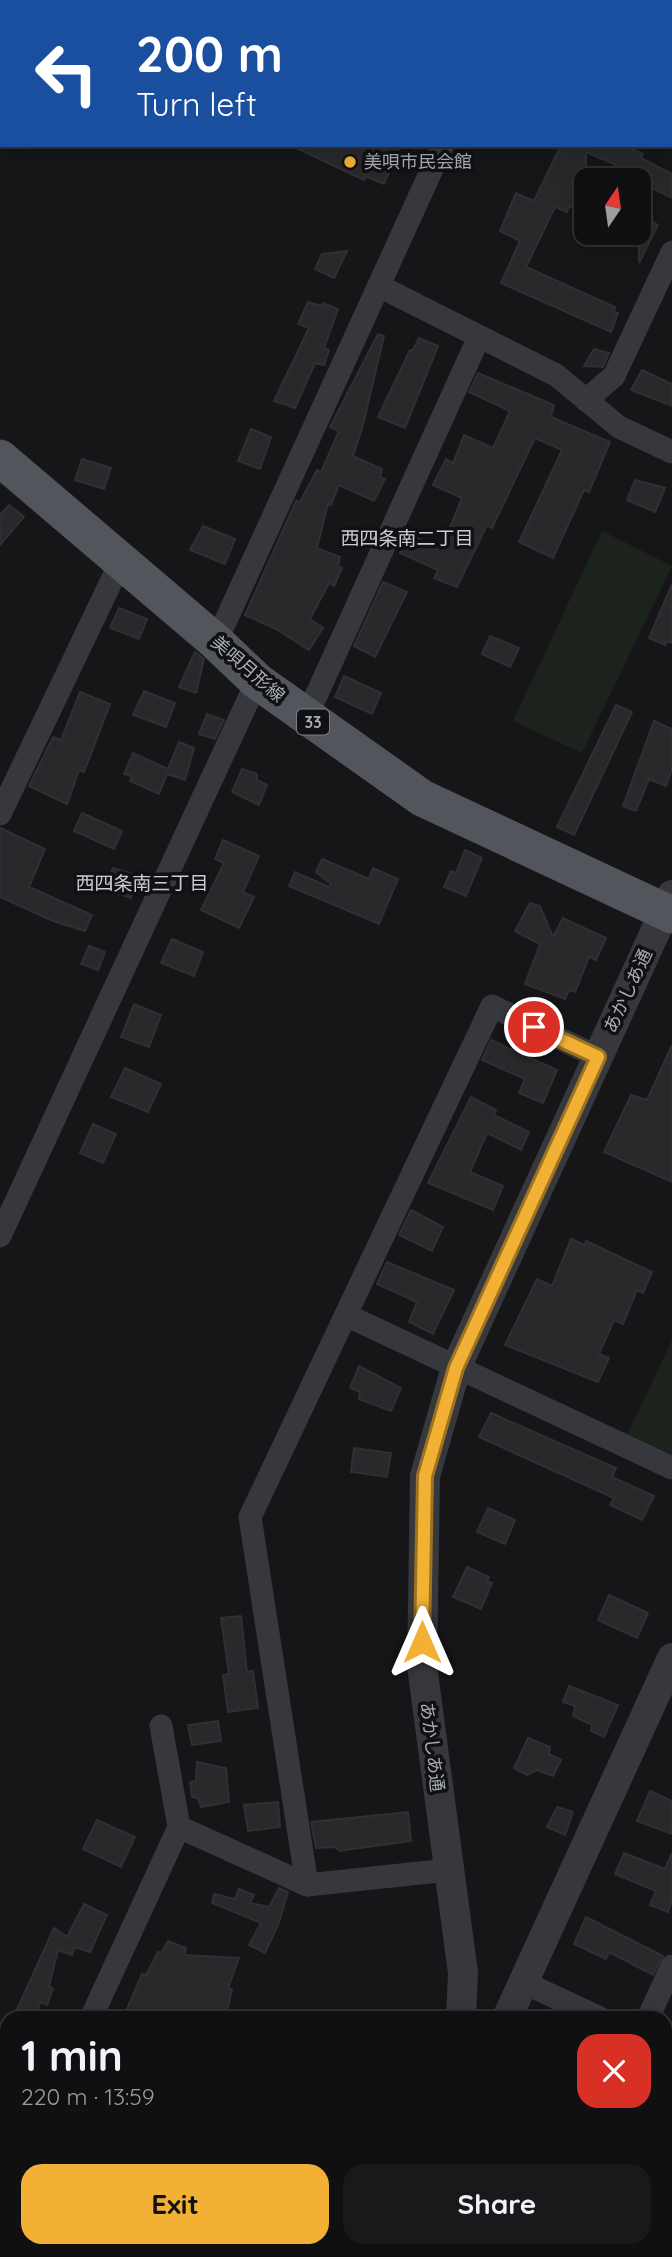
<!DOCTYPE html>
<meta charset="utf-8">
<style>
:root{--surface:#101012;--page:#19191b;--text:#f1f3f6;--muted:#9c9d9f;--line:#303032;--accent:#f2b134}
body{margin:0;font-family:Quicksand,"Noto Sans JP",sans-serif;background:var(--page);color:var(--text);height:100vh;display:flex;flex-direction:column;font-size:26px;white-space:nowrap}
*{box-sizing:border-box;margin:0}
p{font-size:23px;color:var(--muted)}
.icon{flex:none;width:38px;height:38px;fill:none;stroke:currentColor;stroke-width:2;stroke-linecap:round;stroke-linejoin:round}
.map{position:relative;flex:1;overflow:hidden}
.sheet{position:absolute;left:0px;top:2011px;width:672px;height:247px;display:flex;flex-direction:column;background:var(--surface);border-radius:21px 21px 0 0;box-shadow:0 7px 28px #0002,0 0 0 2px var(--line)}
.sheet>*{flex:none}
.banner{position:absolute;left:0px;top:0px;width:672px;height:147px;box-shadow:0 7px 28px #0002,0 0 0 2px var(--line);background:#1a4fa0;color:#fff;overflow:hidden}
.needle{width:46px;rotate:13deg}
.controls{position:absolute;left:574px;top:168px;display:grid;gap:14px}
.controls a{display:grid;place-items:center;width:77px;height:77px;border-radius:14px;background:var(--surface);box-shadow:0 7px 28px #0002,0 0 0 2px var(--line);font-size:35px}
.pin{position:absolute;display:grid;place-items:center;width:60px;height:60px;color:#fff;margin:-30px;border:4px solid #fff;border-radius:50%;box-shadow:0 2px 7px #0007}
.me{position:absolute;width:77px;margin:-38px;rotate:0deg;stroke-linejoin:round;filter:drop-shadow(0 0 5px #0008)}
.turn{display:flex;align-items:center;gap:24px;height:147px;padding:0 21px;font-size:32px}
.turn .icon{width:91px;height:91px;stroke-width:2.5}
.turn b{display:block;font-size:49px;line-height:60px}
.round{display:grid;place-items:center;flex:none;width:74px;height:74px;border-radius:21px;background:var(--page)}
.headline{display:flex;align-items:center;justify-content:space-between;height:119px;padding:0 21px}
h1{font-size:42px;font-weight:800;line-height:52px}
.button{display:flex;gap:14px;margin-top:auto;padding:14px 21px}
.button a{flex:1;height:80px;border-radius:21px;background:var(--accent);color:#111;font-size:28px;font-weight:800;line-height:80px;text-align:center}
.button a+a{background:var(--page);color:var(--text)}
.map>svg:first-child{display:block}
.green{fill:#1c231d}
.building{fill:#29292c;stroke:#303034;stroke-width:2}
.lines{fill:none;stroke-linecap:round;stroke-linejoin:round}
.minor{stroke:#37383d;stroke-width:23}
.tertiary{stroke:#37383d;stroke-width:30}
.primary{stroke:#53555c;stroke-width:37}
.route-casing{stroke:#9d7322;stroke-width:18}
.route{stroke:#f2b134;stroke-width:12}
.poi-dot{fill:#f2b134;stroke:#111113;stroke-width:2.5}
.labels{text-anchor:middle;stroke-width:7;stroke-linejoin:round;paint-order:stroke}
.shield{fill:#111113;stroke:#7b7e86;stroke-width:2}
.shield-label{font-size:16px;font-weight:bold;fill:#a8adb8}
.poi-label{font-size:18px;fill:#a8adb8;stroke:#111113;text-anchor:start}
.street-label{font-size:18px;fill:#a8adb8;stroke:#111113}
.neighbourhood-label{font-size:19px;fill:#c9ccd4;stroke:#111113}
</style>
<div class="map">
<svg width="672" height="2257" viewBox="0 0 672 2257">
<rect width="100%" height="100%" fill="#161618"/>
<g class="green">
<path d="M 602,531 L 672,566 L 582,753 L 513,721 Z"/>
<path d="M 672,1340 L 672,1455 L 627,1435 Z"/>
</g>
<g class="building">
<path d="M 290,145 L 401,145 L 384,184 L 365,176 L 364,180 Z"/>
<path d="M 561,145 L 622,145 L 643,154 L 641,158 L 672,174 L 672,198 L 650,187 L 653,181 L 586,152 L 586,215 L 569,206 L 567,212 L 555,207 L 526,267 L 615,307 L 614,312 L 618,313 L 611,332 L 501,283 L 520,241 L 500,231 L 516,193 L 534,201 Z"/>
<path d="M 639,215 L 658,225 L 639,263 Z"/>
<path d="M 347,251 L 334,278 L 315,269 L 322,254 Z"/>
<path d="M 308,302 L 322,306 L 323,303 L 338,309 L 324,348 L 329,350 L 324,365 L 315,363 L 295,408 L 274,401 L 309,328 L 298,324 Z"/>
<path d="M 378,334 L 384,336 L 362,429 L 353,456 L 382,469 L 380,477 L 385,479 L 374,501 L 339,485 L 331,505 L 328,504 L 317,548 L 340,557 L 338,567 L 342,568 L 334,586 L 329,583 L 310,619 L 323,628 L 309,650 L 276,629 L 245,615 L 296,501 L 300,502 L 317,470 L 321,472 L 339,431 L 330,427 Z"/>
<path d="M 419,338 L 438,346 L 405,428 L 378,417 L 410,350 L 413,350 Z"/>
<path d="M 594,349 L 609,353 L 603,367 L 584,366 Z"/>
<path d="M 642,370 L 672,384 L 672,406 L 631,390 Z"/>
<path d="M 478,373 L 554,405 L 551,417 L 610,442 L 589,492 L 584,490 L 553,558 L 519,542 L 562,450 L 535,438 L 492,528 L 487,525 L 457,587 L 434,578 L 438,570 L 400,553 L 409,534 L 441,549 L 462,498 L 433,485 L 446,459 L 453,463 L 464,435 L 493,448 L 510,411 L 469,392 Z"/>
<path d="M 251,429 L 271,437 L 260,469 L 238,461 Z"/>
<path d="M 82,459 L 111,468 L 104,489 L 75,480 Z"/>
<path d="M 635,480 L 665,488 L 655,512 L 627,500 Z"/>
<path d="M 9,505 L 24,517 L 0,545 L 0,515 Z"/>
<path d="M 203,526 L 235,539 L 225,564 L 190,550 Z"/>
<path d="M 383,582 L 407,592 L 375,657 L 354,646 Z"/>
<path d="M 672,584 L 672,643 L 667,641 L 665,645 L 649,638 Z"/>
<path d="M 119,608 L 147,619 L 139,639 L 110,628 Z"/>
<path d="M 490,636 L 519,648 L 510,667 L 482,654 Z"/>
<path d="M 195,652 L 204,659 L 196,693 L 179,687 Z"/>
<path d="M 344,676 L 381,693 L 372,714 L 335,697 Z"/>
<path d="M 144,691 L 175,703 L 166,727 L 133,715 Z"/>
<path d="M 80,692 L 110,704 L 84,772 L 79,770 L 67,804 L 29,786 L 53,737 L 61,740 Z"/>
<path d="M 616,705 L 632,712 L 574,835 L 557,827 Z"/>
<path d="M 207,714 L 224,720 L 215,739 L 199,734 Z"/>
<path d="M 654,721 L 672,729 L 672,769 L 666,786 L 649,779 L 636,811 L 623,806 Z"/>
<path d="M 179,742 L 194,748 L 185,780 L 167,774 L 159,794 L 130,781 L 132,776 L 124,774 L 133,753 L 168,769 Z"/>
<path d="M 242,769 L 257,774 L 257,780 L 267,785 L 259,805 L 232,792 Z"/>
<path d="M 82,813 L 122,831 L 114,849 L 74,831 Z"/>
<path d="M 0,828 L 45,849 L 29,887 L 92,915 L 85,931 L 53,921 L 0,897 Z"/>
<path d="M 223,840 L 259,856 L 243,892 L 254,897 L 239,928 L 201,910 L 224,863 L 215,859 Z"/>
<path d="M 465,850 L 482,858 L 466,896 L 444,887 L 451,871 L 456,873 Z"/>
<path d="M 322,859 L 369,879 L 373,868 L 398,879 L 379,924 L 289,886 L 295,872 L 329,887 L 331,884 L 316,872 Z"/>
<path d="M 113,868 L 139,876 L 131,898 L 104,889 Z"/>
<path d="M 530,903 L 540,906 L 553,937 L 563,918 L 606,938 L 596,960 L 589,957 L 575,992 L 569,990 L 565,999 L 525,984 L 540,944 L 515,931 Z"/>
<path d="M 172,939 L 203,952 L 194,976 L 161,963 Z"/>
<path d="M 89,946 L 105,952 L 98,970 L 81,964 Z"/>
<path d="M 134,1004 L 161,1015 L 149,1047 L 121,1037 Z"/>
<path d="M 491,1040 L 557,1070 L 543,1103 L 519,1093 L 525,1079 L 482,1060 Z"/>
<path d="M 672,1045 L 672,1182 L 604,1152 L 631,1095 L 647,1100 Z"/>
<path d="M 125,1068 L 161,1084 L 148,1112 L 111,1097 Z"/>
<path d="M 471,1097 L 496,1110 L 494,1115 L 529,1132 L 521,1150 L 487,1133 L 470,1172 L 503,1186 L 493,1210 L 428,1183 Z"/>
<path d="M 93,1124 L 116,1134 L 103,1163 L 80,1153 Z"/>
<path d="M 411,1210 L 443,1227 L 432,1251 L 399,1235 Z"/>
<path d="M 571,1239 L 585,1245 L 586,1241 L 652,1272 L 643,1293 L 637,1290 L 623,1324 L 614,1320 L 599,1354 L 609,1358 L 598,1382 L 505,1345 L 537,1279 L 552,1286 Z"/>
<path d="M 387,1262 L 454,1290 L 433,1334 L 409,1322 L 417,1302 L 377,1284 Z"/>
<path d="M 359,1366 L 401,1388 L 391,1411 L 359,1399 L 360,1392 L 350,1388 Z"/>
<path d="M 491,1413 L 616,1468 L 612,1477 L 654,1496 L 642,1520 L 610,1505 L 614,1498 L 479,1437 Z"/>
<path d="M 354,1448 L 391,1453 L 387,1477 L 351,1472 Z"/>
<path d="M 488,1508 L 515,1520 L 505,1544 L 477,1532 Z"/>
<path d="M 467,1567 L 489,1577 L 487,1581 L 492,1583 L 481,1609 L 453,1597 Z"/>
<path d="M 609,1595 L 648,1613 L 637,1638 L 598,1620 Z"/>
<path d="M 241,1616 L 247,1672 L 253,1671 L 258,1708 L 228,1712 L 223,1675 L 229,1674 L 221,1618 Z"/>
<path d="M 569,1686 L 618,1705 L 604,1737 L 591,1731 L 592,1725 L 573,1716 L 575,1706 L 563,1702 Z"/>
<path d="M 218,1721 L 221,1741 L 192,1745 L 188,1725 Z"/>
<path d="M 528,1738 L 550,1747 L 549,1754 L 561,1760 L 553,1776 L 537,1770 L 527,1775 L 514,1768 Z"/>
<path d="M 197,1762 L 226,1768 L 229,1802 L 201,1807 L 198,1798 L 192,1797 L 190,1782 L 196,1781 Z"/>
<path d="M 650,1791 L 672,1801 L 672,1834 L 637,1821 Z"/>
<path d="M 278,1802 L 280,1827 L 248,1831 L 244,1805 Z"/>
<path d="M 557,1807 L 573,1812 L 565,1835 L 547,1827 Z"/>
<path d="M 408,1812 L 411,1841 L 339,1851 L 336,1847 L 316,1848 L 311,1822 Z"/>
<path d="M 97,1820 L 135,1837 L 121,1867 L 83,1849 Z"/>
<path d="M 624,1853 L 665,1869 L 672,1853 L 672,1900 L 668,1912 L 650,1905 L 656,1891 L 615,1874 Z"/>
<path d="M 279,1888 L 288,1892 L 278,1925 L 265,1953 L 249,1945 L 261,1923 L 212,1903 L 214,1894 L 235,1899 L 239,1889 L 254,1895 L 250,1903 L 269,1907 Z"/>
<path d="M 84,1904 L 107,1915 L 90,1952 L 75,1947 L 72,1955 L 58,1950 L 49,1986 L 53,1989 L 47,2005 L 41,2002 L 34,2018 L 13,2018 L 54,1928 L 67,1937 Z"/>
<path d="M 586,1917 L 663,1956 L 653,1975 L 609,1952 L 606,1959 L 574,1944 Z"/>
<path d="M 168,1941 L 186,1948 L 184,1955 L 239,1958 L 228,1988 L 232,1989 L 226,2016 L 123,2018 L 142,1974 L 146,1975 L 158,1952 L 161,1953 Z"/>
</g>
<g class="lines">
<g class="minor">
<path d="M 509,2 L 509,0"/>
<path d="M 379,286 L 556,375 L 619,427 L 672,452"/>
<path d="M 586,400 L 614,376 L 672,252"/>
<path d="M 216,642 L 443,145"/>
<path d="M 306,718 L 479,337"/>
<path d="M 0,814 L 121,561"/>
<path d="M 0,1236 L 257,681"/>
<path d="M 346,1315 L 672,1468"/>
<path d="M 161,1726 L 179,1827 L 307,1885"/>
<path d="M 448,1870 L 307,1885 L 250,1517 L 492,1006 L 598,1057"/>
<path d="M 525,1983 L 600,2018"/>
<path d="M 91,2018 L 179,1827"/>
<path d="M 648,2018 L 672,1966"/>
<path d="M 665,2048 L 672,2051"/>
<path d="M 0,2213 L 7,2198"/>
<path d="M 488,2250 L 502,2257"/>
<path d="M 541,2257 L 544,2250"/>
<path d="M 668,2257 L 672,2248"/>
</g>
<g class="tertiary">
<path d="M 20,2 L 21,0"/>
<path d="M 0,45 L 2,41"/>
<path d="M 461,2018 L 463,1973 L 422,1666 L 425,1476 L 456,1368 L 672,895"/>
<path d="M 507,2018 L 672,1658"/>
<path d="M 395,2257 L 398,2250"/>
</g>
<path class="primary" d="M 0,458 L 216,642 L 257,681 L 422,798 L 672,915"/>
</g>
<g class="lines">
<defs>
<path id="route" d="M 422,1642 L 425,1476 L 456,1368 L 598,1057 L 534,1027"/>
</defs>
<use href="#route" class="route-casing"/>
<use href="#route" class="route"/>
</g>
<circle class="poi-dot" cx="350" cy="162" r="7"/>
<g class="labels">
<rect class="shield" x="297" y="709.5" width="32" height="25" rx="5"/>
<g class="shield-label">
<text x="313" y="728">33</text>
</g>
<g class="poi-label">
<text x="364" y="168">美唄市民会館</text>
</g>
<g class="street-label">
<text transform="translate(248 669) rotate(41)" y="6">美唄月形線</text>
<text transform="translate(628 991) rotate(-65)" y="6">あかしあ通</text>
<text transform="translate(432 1747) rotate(83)" y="6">あかしあ通</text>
</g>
<g class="neighbourhood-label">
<text x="407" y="545">西四条南二丁目</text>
<text x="142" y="890">西四条南三丁目</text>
</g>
</g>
</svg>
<div class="controls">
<a><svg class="needle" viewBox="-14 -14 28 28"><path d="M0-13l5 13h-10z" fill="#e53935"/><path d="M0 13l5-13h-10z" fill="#9c9d9f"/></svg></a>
</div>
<div class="pin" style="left:534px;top:1027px;background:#d93025"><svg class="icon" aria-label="arrive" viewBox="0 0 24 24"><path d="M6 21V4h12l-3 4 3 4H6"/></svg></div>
<svg class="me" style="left:422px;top:1642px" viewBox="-20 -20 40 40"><path d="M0-17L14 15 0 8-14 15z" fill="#f2b134" stroke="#fff" stroke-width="4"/></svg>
<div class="banner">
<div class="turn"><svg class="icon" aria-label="left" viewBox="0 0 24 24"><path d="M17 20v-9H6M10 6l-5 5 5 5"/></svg><div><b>200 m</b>Turn left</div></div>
</div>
<section class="sheet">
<div class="headline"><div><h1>1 min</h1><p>220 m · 13:59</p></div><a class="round" style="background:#d93025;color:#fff"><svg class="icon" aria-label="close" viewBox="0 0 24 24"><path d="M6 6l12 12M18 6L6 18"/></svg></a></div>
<div class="button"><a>Exit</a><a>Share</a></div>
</section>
</div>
